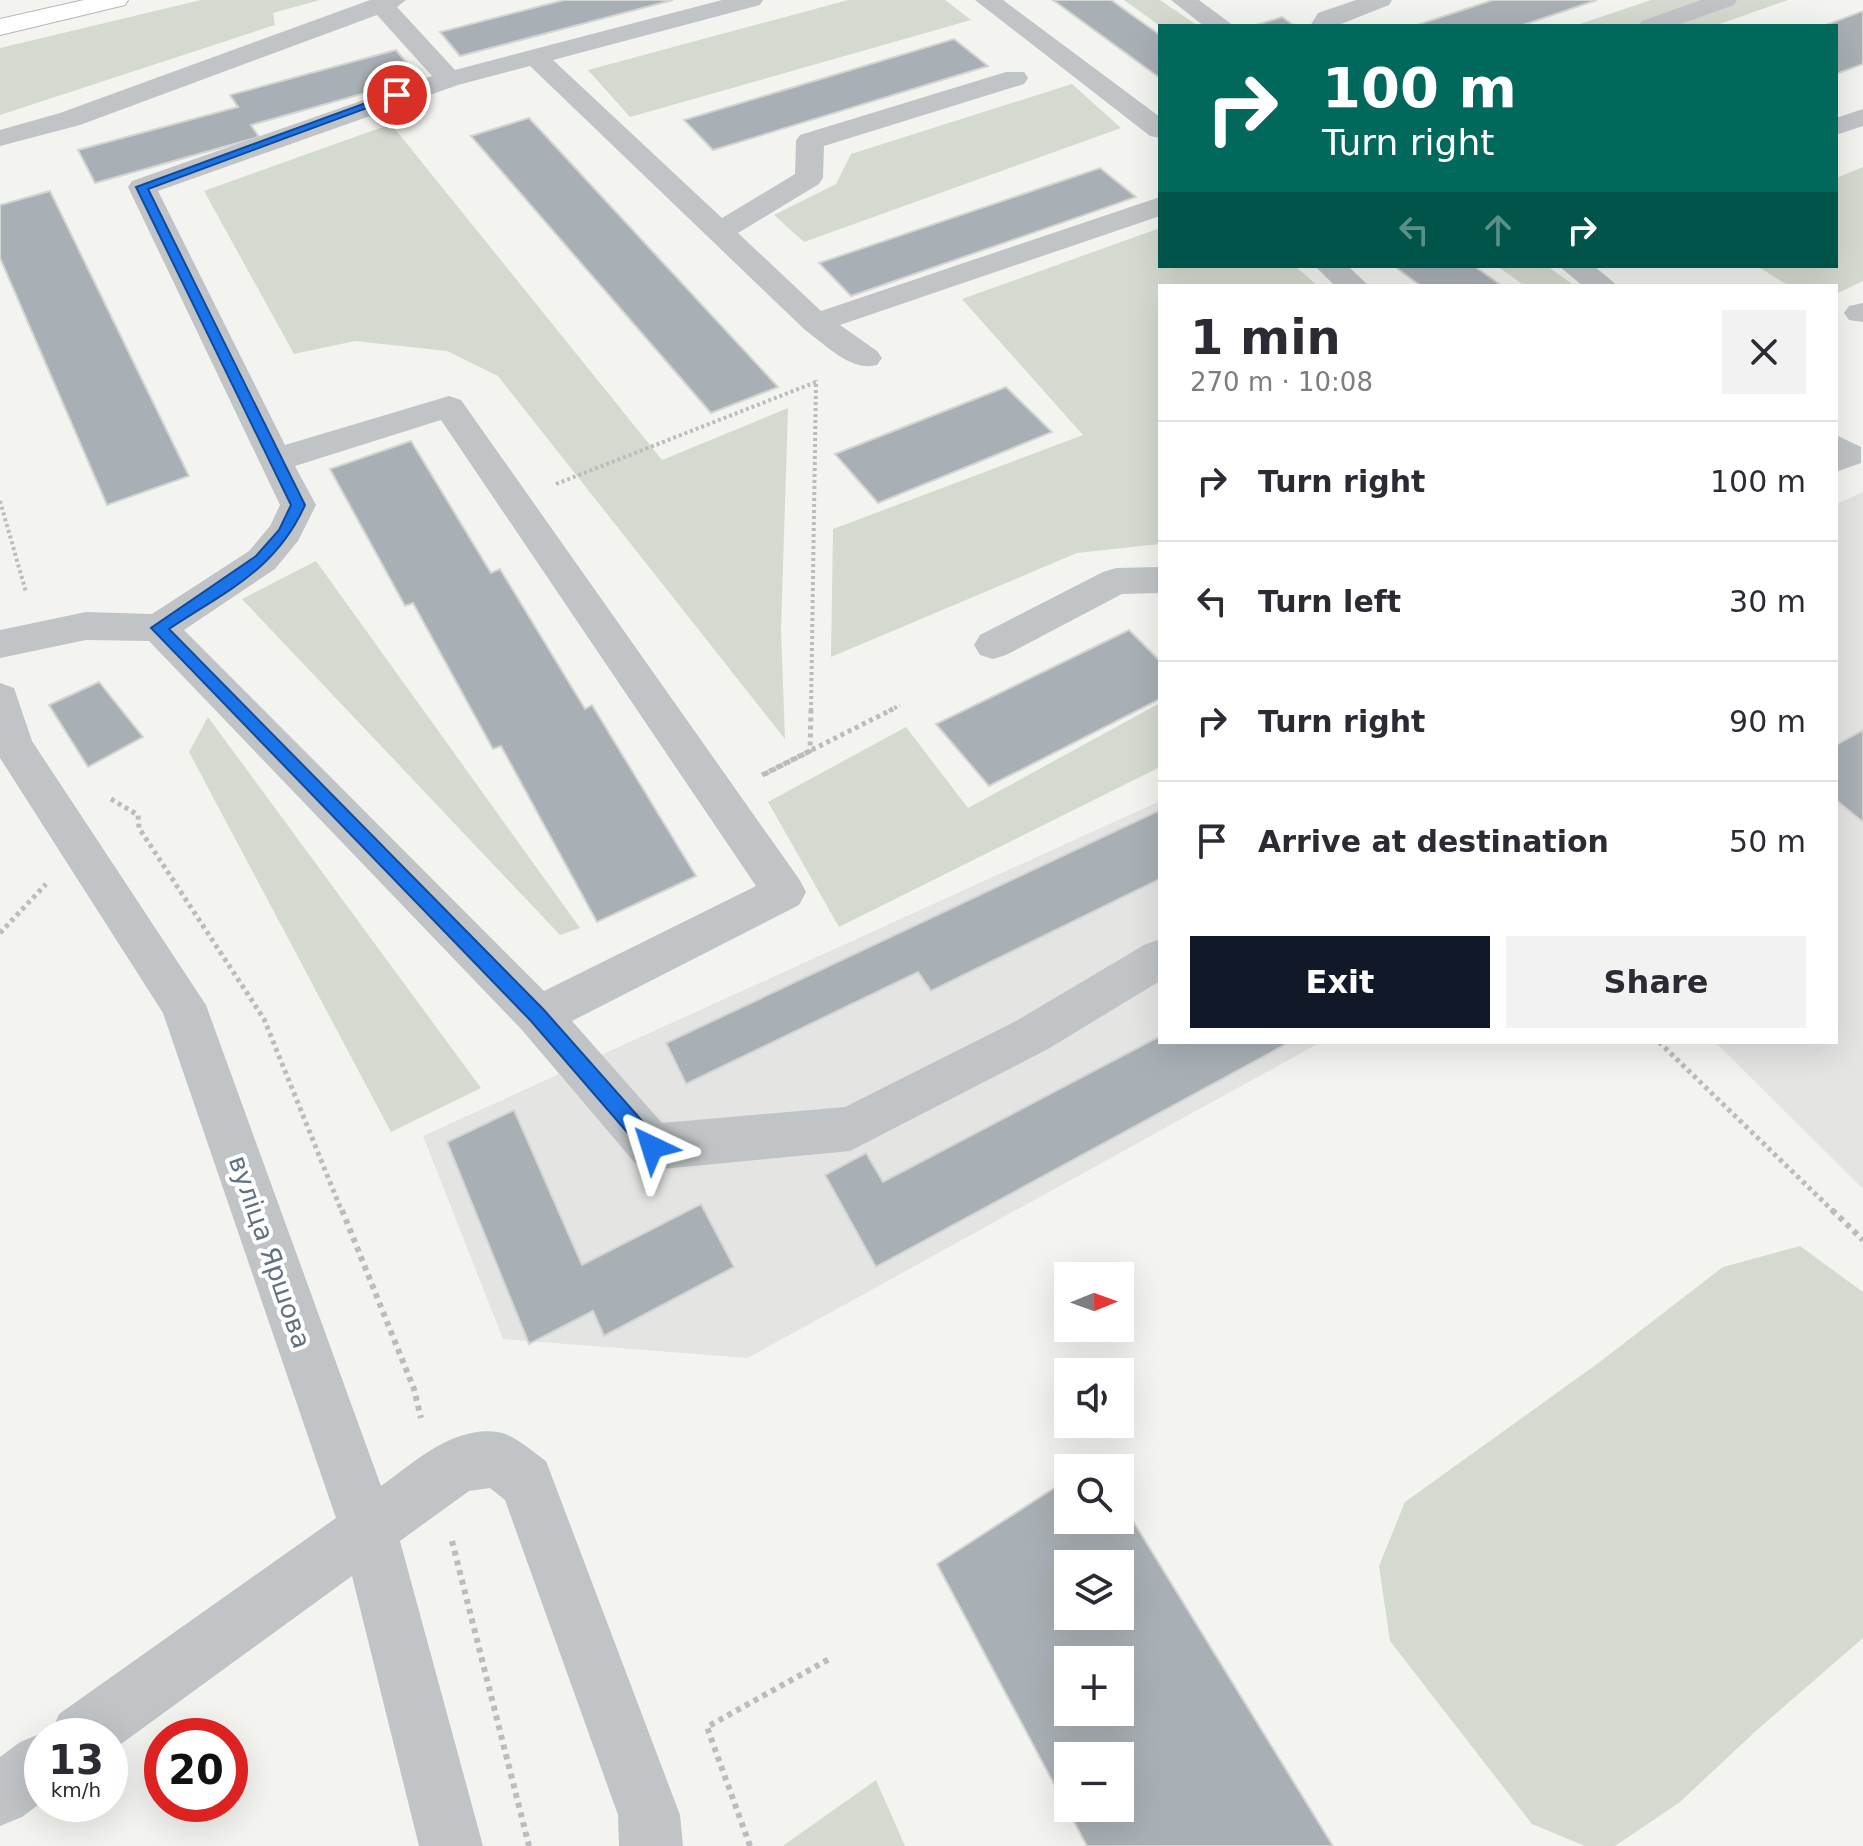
<!DOCTYPE html>
<meta charset="utf-8">
<style>
:root{--surface:#fff;--page:#f2f2f3;--text:#2b2b33;--muted:#7c7c81;--line:#e1e1e2;--accent:#111827}
body{margin:0;font-family:"DejaVu Sans",sans-serif;background:var(--page);color:var(--text);height:100vh;display:flex;flex-direction:column;font-size:30px;white-space:nowrap}
*{box-sizing:border-box;margin:0}
p{font-size:26px;color:var(--muted)}
.icon{flex:none;width:44px;height:44px;fill:none;stroke:currentColor;stroke-width:2;stroke-linecap:round;stroke-linejoin:round}
.map{position:relative;flex:1;overflow:hidden}
.sheet{position:absolute;left:1158px;top:284px;width:680px;height:760px;display:flex;flex-direction:column;background:var(--surface);border-radius:0px;box-shadow:0 8px 32px #0002}
.sheet>*{flex:none}
.guide{position:absolute;left:1158px;top:24px;width:680px;height:244px;border-radius:0px;box-shadow:0 8px 32px #0002;background:#00695c;color:#fff;overflow:hidden}
.needle{width:52px;rotate:89deg}
.controls{position:absolute;left:1054px;top:1262px;display:grid;gap:16px}
.controls a{display:grid;place-items:center;width:80px;height:80px;border-radius:0px;background:var(--surface);box-shadow:0 8px 32px #0002;font-size:40px}
.speed{position:absolute;left:24px;top:1718px;display:flex;gap:16px;font-size:40px;font-weight:700;text-align:center}
.speed>*{display:grid;place-content:center;width:104px;height:104px;border-radius:50%;background:var(--surface);box-shadow:0 8px 32px #0002;line-height:1}
.speed small{font-size:20px;font-weight:400}
.speed .limit{border:12px solid #d22;background:#fff;color:#111}
.pin{position:absolute;display:grid;place-items:center;width:68px;height:68px;color:#fff;margin:-34px;border:4px solid #fff;border-radius:50%;box-shadow:0 2px 8px #0007}
.me{position:absolute;width:88px;margin:-44px;rotate:319deg;stroke-linejoin:round;filter:drop-shadow(0 0 6px #0008)}
.turn{display:flex;align-items:center;gap:28px;height:168px;padding:0 32px;font-size:36px}
.turn .icon{width:104px;height:104px;stroke-width:2.5}
.turn b{display:block;font-size:56px;line-height:68px}
.lanes{display:flex;align-items:center;height:76px;padding:0 32px;background:#0003;justify-content:center;gap:40px;direction:ltr}
.lanes .off{opacity:.35}
.round{display:grid;place-items:center;flex:none;width:84px;height:84px;border-radius:0px;background:var(--page)}
.head{display:flex;align-items:center;justify-content:space-between;height:136px;padding:0 32px}
h1{font-size:48px;font-weight:800;line-height:60px}
.action{display:flex;gap:16px;margin-top:auto;padding:16px 32px}
.action a{flex:1;height:92px;border-radius:0px;background:var(--accent);color:#fff;font-size:32px;font-weight:800;line-height:92px;text-align:center}
.action a+a{background:var(--page);color:var(--text)}
ul{padding:0;list-style:none}
li{display:flex;align-items:center;gap:24px;height:120px;padding:0 32px;border-top:2px solid var(--line)}
li div{flex:1}
li b{display:block;font-size:30px}
li em{font-style:normal}
.map>svg:first-child{display:block}
.built{fill:#e4e5e3}
.green{fill:#d4dad0}
.building{fill:#a9b0b5;stroke:#d4d5d2;stroke-width:2;fill-rule:evenodd}
.lines{fill:none;stroke-linecap:round;stroke-linejoin:round}
.major-casing{stroke:#b3b7bb;stroke-width:2}
.path-far2{stroke:#babcbe;stroke-width:4;stroke-dasharray:3 3;stroke-linecap:butt}
.path-far1{stroke:#babcbe;stroke-width:5;stroke-dasharray:4 4;stroke-linecap:butt}
.path{stroke:#babcbe;stroke-width:6;stroke-dasharray:5 5;stroke-linecap:butt}
.minor{fill:#c0c4c7;fill-rule:evenodd}
.major{fill:#fff;fill-rule:evenodd}
.route{fill:#1a73e8;stroke:#114b97;stroke-width:2}
.labels{text-anchor:middle;stroke-width:8;stroke-linejoin:round;paint-order:stroke}
.street-label{font-size:26px;fill:#627180;stroke:#fff}
</style>
<div class="map">
<svg width="1863" height="1846" viewBox="0 0 1863 1846">
<rect width="100%" height="100%" fill="#f3f4ef"/>
<g class="built">
<path d="M 1863,492 L 1863,1189 L 1715,1042 L 1836,1042 L 1836,504 Z"/>
<path d="M 1160,801 L 1160,1042 L 1321,1042 L 748,1358 L 503,1339 L 423,1136 Z"/>
</g>
<g class="green">
<path d="M 201,0 L 320,0 L 273,13 L 275,25 L 0,115 L 0,48 Z"/>
<path d="M 848,0 L 945,0 L 971,20 L 630,117 L 588,70 Z"/>
<path d="M 1124,0 L 1160,0 L 1198,26 L 1160,26 Z"/>
<path d="M 1651,0 L 1788,0 L 1714,26 L 1574,26 Z"/>
<path d="M 1072,84 L 1121,128 L 804,242 L 774,215 L 836,184 L 851,154 Z"/>
<path d="M 391,124 L 662,460 L 788,408 L 781,630 L 785,739 L 498,376 L 447,351 L 355,341 L 294,354 L 204,191 Z"/>
<path d="M 1863,167 L 1863,281 L 1836,294 L 1836,286 L 1789,286 L 1757,266 L 1836,266 L 1836,178 Z"/>
<path d="M 1160,228 L 1160,266 L 1295,266 L 1318,286 L 1160,286 L 1160,544 L 1077,553 L 831,657 L 833,529 L 1083,435 L 962,299 Z"/>
<path d="M 1497,266 L 1547,266 L 1575,286 L 1525,286 Z"/>
<path d="M 316,561 L 580,928 L 560,935 L 242,599 Z"/>
<path d="M 1160,703 L 1160,767 L 839,927 L 768,802 L 906,727 L 968,808 Z"/>
<path d="M 208,717 L 481,1088 L 391,1132 L 189,752 Z"/>
<path d="M 1800,1246 L 1863,1292 L 1863,1638 L 1758,1729 L 1680,1802 L 1615,1846 L 1585,1846 L 1532,1824 L 1390,1641 L 1379,1566 L 1405,1502 L 1601,1361 L 1723,1267 Z"/>
<path d="M 876,1780 L 905,1846 L 784,1846 L 784,1845 Z"/>
</g>
<g class="building">
<path d="M 564,0 L 673,0 L 460,56 L 440,32 Z"/>
<path d="M 1053,0 L 1111,0 L 1160,35 L 1160,78 Z"/>
<path d="M 1493,0 L 1597,0 L 1520,26 L 1414,26 Z"/>
<path d="M 1863,11 L 1863,64 L 1836,74 L 1836,26 L 1823,26 Z"/>
<path d="M 1282,17 L 1295,26 L 1253,26 Z"/>
<path d="M 954,39 L 988,66 L 713,150 L 684,120 Z"/>
<path d="M 396,50 L 419,78 L 251,125 L 259,137 L 95,183 L 78,150 L 238,107 L 230,95 Z"/>
<path d="M 529,118 L 778,387 L 711,413 L 471,136 Z"/>
<path d="M 1100,168 L 1136,197 L 851,296 L 819,263 Z"/>
<path d="M 50,191 L 189,476 L 107,505 L 0,258 L 0,205 Z"/>
<path d="M 1394,266 L 1474,266 L 1502,286 L 1421,286 Z"/>
<path d="M 1006,387 L 1052,432 L 878,503 L 835,454 Z"/>
<path d="M 411,441 L 491,573 L 500,569 L 585,709 L 592,705 L 696,876 L 597,922 L 501,746 L 493,749 L 413,603 L 405,606 L 330,469 Z"/>
<path d="M 1129,630 L 1160,661 L 1160,699 L 989,786 L 936,724 Z"/>
<path d="M 99,682 L 143,737 L 88,767 L 49,705 Z"/>
<path d="M 1863,730 L 1863,822 L 1836,800 L 1836,745 Z"/>
<path d="M 1160,810 L 1160,879 L 931,991 L 918,972 L 686,1084 L 666,1043 Z"/>
<path d="M 1160,1036 L 1160,1042 L 1290,1042 L 876,1267 L 825,1175 L 866,1153 L 883,1182 Z"/>
<path d="M 514,1110 L 582,1265 L 701,1204 L 734,1267 L 604,1336 L 593,1311 L 529,1344 L 447,1142 Z"/>
<path d="M 1068,1479 L 1068,1520 L 1120,1520 L 1120,1500 L 1333,1846 L 1087,1846 L 937,1564 ZM 1068,1564 L 1120,1564 L 1120,1616 L 1068,1616 ZM 1068,1660 L 1120,1660 L 1120,1712 L 1068,1712 ZM 1068,1756 L 1120,1756 L 1120,1808 L 1068,1808 Z"/>
</g>
<g class="lines">
<defs>
<path id="major" d="M 84,0 L 128,0 L 125,5 L 0,35 L 0,19 Z"/>
</defs>
<use href="#major" class="major-casing"/>
<g class="path-far2">
<path d="M 556,484 L 816,382"/>
<path d="M 0,501 L 26,592"/>
<path d="M 811,711 L 816,380"/>
<path d="M 889,711 L 900,705"/>
</g>
<g class="path-far1">
<path d="M 765,774 L 810,751 L 811,709"/>
<path d="M 762,775 L 893,709"/>
<path d="M 111,799 L 138,815 L 139,828 L 264,1019 L 342,1212"/>
<path d="M 0,933 L 46,884"/>
<path d="M 1659,1042 L 1834,1212"/>
</g>
<g class="path">
<path d="M 342,1210 L 414,1389 L 421,1418"/>
<path d="M 1832,1210 L 1863,1240"/>
<path d="M 452,1541 L 529,1846"/>
<path d="M 750,1846 L 707,1727 L 831,1658"/>
</g>
<g class="minor">
<path d="M 370,0 L 406,0 L 397,7 L 455,70 L 722,0 L 763,0 L 760,5 L 553,60 L 722,218 L 795,174 L 796,141 L 800,135 L 1006,72 L 1024,72 L 1028,78 L 1024,84 L 824,146 L 823,178 L 819,184 L 738,233 L 821,311 L 1160,197 L 1160,216 L 840,325 L 877,351 L 882,358 L 877,365 C 851,372 826,345 805,330 L 530,66 L 458,85 L 158,191 L 285,445 L 449,396 L 461,400 L 799,879 L 806,892 L 799,905 L 572,1021 L 662,1123 L 845,1107 L 1016,1021 L 1144,945 L 1160,939 L 1160,981 L 1048,1049 L 850,1151 L 652,1170 L 635,1163 L 522,1030 L 149,641 L 86,640 L 0,658 L 0,630 L 86,612 L 152,614 L 249,551 L 270,526 L 280,505 L 128,187 L 132,181 L 432,76 L 377,15 L 80,125 L 0,146 L 0,130 L 60,113 ZM 441,420 L 756,886 L 544,991 L 184,630 L 275,569 L 298,541 L 316,505 L 295,466 Z"/>
<path d="M 975,0 L 1003,0 L 1160,117 L 1160,138 L 1150,136 Z"/>
<path d="M 1171,0 L 1199,0 L 1234,26 L 1204,26 Z"/>
<path d="M 1356,0 L 1392,0 L 1389,5 L 1336,26 L 1310,26 L 1318,13 Z"/>
<path d="M 1701,0 L 1737,0 L 1734,5 L 1675,26 L 1638,26 L 1642,21 Z"/>
<path d="M 1863,109 L 1863,126 L 1836,135 L 1836,118 Z"/>
<path d="M 1315,266 L 1348,266 L 1369,286 L 1335,286 Z"/>
<path d="M 1559,266 L 1594,266 L 1618,286 L 1583,286 Z"/>
<path d="M 1863,303 L 1863,322 L 1849,320 L 1844,313 L 1849,306 Z"/>
<path d="M 1836,435 L 1861,447 L 1861,463 L 1836,472 Z"/>
<path d="M 1160,567 L 1160,593 L 1122,594 L 1006,655 L 993,659 L 980,655 L 974,645 L 980,635 L 1103,572 L 1116,568 Z"/>
<path d="M 0,683 L 14,688 L 32,741 L 206,1005 L 381,1486 C 415,1462 452,1426 498,1432 C 515,1435 532,1451 546,1461 L 680,1815 L 683,1846 L 619,1846 L 618,1815 L 505,1500 L 490,1488 L 469,1491 L 400,1541 L 483,1846 L 419,1846 L 352,1576 L 110,1752 L 110,1736 L 50,1736 L 59,1714 L 336,1518 L 163,1013 L 0,758 Z"/>
<path d="M 42,1733 L 49,1736 L 42,1736 L 42,1802 L 22,1817 L 0,1826 L 0,1757 L 20,1742 Z"/>
</g>
<use href="#major" class="major"/>
</g>
<path class="route" d="M 393,93 L 402,95 L 148,189 L 305,505 C 276,570 226,591 169,629 L 544,1010 L 659,1140 L 662,1147 L 659,1153 L 652,1156 L 645,1153 L 531,1021 L 151,628 L 256,556 L 279,530 L 291,505 L 136,187 Z"/>
<g class="labels">
<g class="street-label">
<text transform="translate(270 1252) rotate(71)" y="9">вуліца Яршова</text>
</g>
</g>
</svg>
<div class="controls">
<a><svg class="needle" viewBox="-14 -14 28 28"><path d="M0-13l5 13h-10z" fill="#e53935"/><path d="M0 13l5-13h-10z" fill="#7c7c81"/></svg></a>
<a><svg class="icon" aria-label="sound" viewBox="0 0 24 24"><path d="M4 9h4l5-4v14l-5-4H4zM17 9q2 3 0 6"/></svg></a>
<a><svg class="icon" aria-label="search" viewBox="0 0 24 24"><circle cx="10" cy="10" r="6"/><path d="M15 15l6 6"/></svg></a>
<a><svg class="icon" aria-label="layers" viewBox="0 0 24 24"><path d="M12 4l9 5-9 5-9-5zM3 14l9 5 9-5"/></svg></a>
<a>+</a>
<a>−</a>
</div>
<div class="speed"><div>13<small>km/h</small></div><div class="limit">20</div></div>
<div class="pin" style="left:397px;top:95px;background:#d93025"><svg class="icon" aria-label="arrive" viewBox="0 0 24 24"><path d="M6 21V4h12l-3 4 3 4H6"/></svg></div>
<svg class="me" style="left:652px;top:1147px" viewBox="-20 -20 40 40"><path d="M0-17L14 15 0 8-14 15z" fill="#1a73e8" stroke="#fff" stroke-width="4"/></svg>
<div class="guide">
<div class="turn"><svg class="icon" aria-label="right" viewBox="0 0 24 24"><path d="M7 20v-9h11M14 6l5 5-5 5"/></svg><div><b>100 m</b>Turn right</div></div>
<div class="lanes"><svg class="icon off" aria-label="left" viewBox="0 0 24 24"><path d="M17 20v-9H6M10 6l-5 5 5 5"/></svg><svg class="icon off" aria-label="ahead" viewBox="0 0 24 24"><path d="M12 20V5M6 11l6-6 6 6"/></svg><svg class="icon" aria-label="right" viewBox="0 0 24 24"><path d="M7 20v-9h11M14 6l5 5-5 5"/></svg></div>
</div>
<section class="sheet">
<div class="head"><div><h1>1 min</h1><p>270 m · 10:08</p></div><a class="round"><svg class="icon" aria-label="close" viewBox="0 0 24 24"><path d="M6 6l12 12M18 6L6 18"/></svg></a></div>
<ul>
<li><svg class="icon" aria-label="right" viewBox="0 0 24 24"><path d="M7 20v-9h11M14 6l5 5-5 5"/></svg><div><b>Turn right</b></div><em>100 m</em></li>
<li><svg class="icon" aria-label="left" viewBox="0 0 24 24"><path d="M17 20v-9H6M10 6l-5 5 5 5"/></svg><div><b>Turn left</b></div><em>30 m</em></li>
<li><svg class="icon" aria-label="right" viewBox="0 0 24 24"><path d="M7 20v-9h11M14 6l5 5-5 5"/></svg><div><b>Turn right</b></div><em>90 m</em></li>
<li><svg class="icon" aria-label="arrive" viewBox="0 0 24 24"><path d="M6 21V4h12l-3 4 3 4H6"/></svg><div><b>Arrive at destination</b></div><em>50 m</em></li>
</ul>
<div class="action"><a>Exit</a><a>Share</a></div>
</section>
</div>
